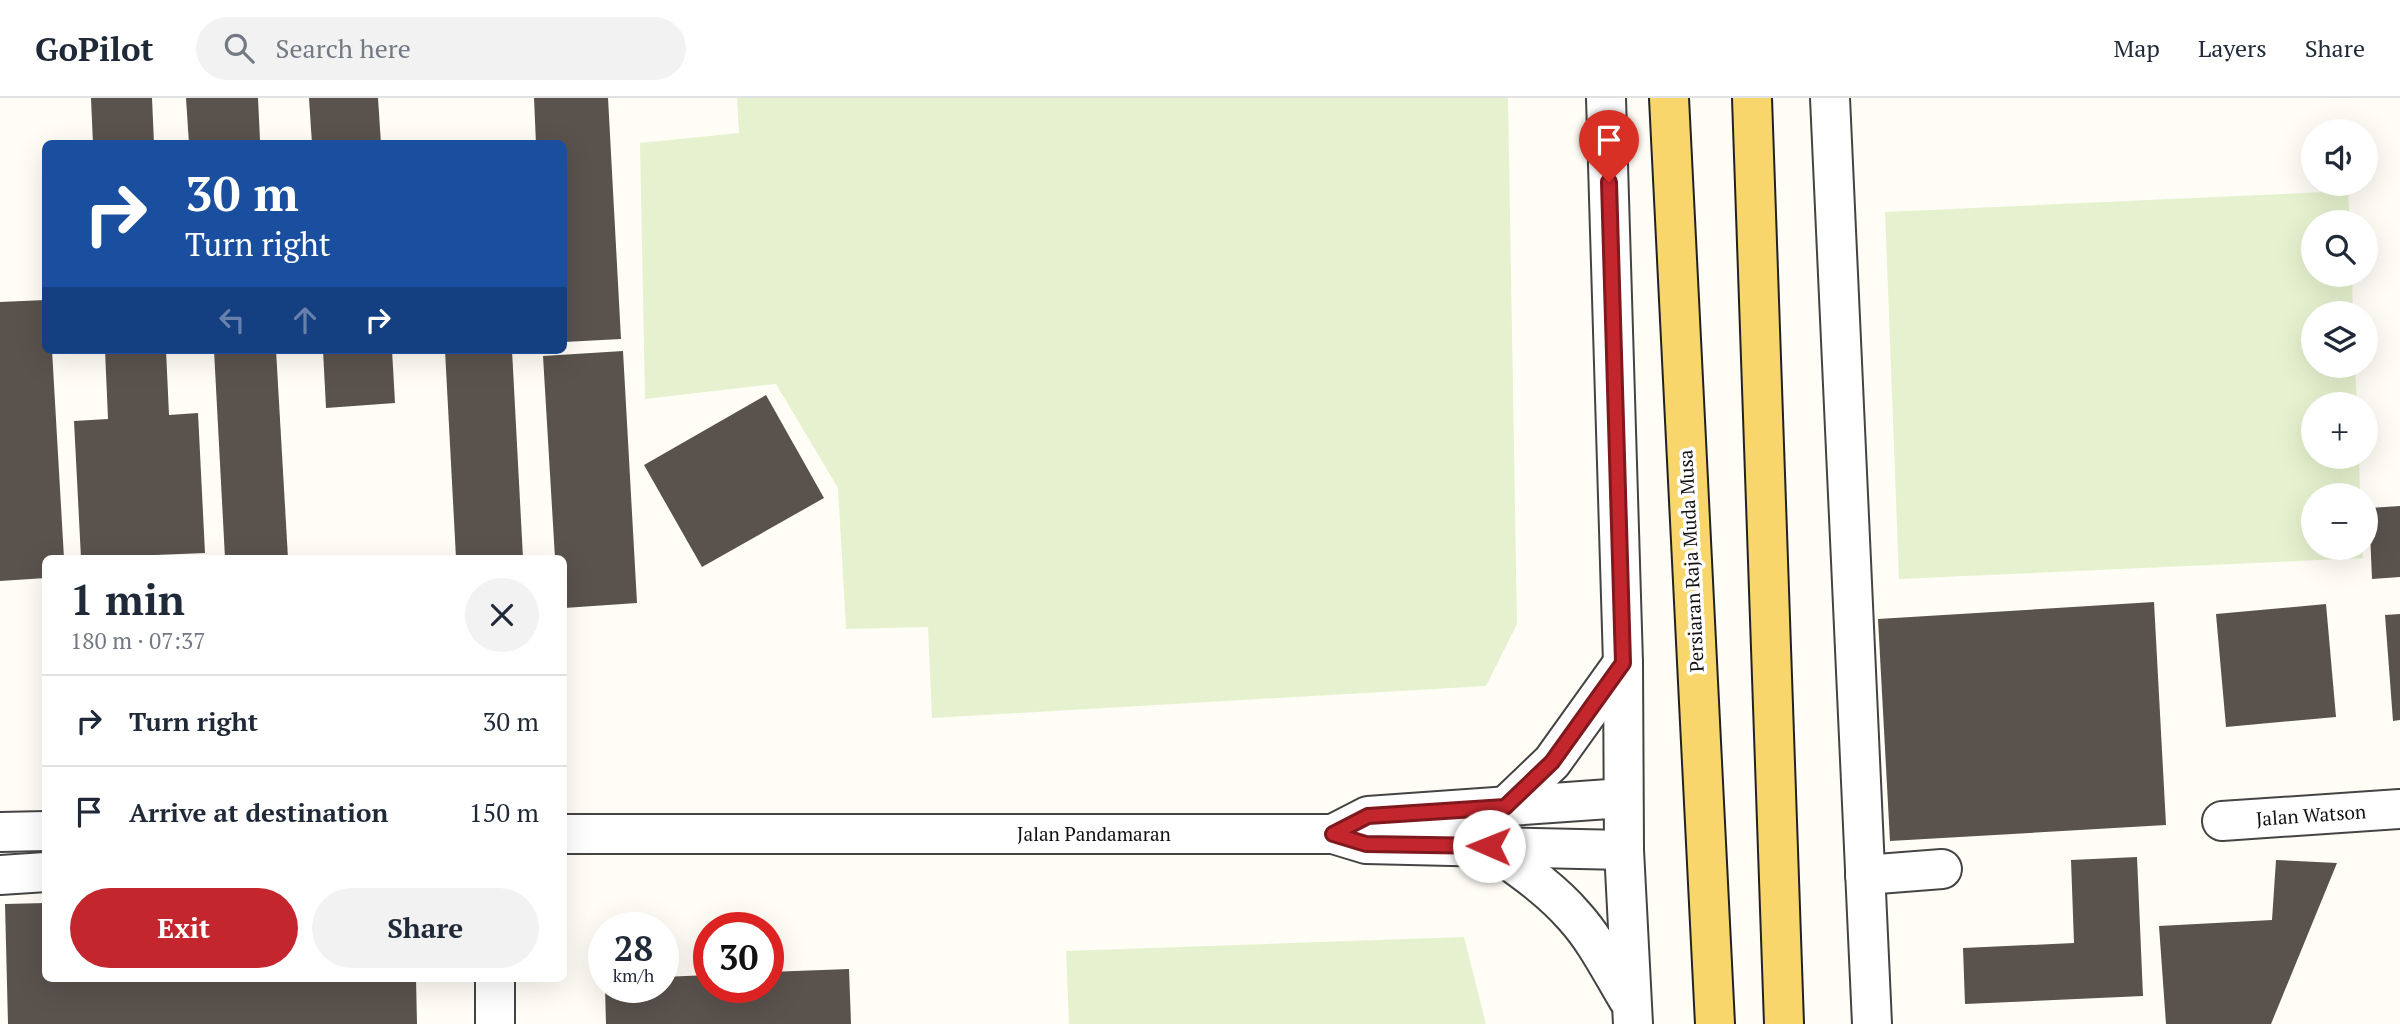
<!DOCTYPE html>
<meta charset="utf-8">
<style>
:root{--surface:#fff;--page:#f2f2f3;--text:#1f2937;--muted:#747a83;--line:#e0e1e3;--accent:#c4262e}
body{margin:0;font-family:"PT Serif",serif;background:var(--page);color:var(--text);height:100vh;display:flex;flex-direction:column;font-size:26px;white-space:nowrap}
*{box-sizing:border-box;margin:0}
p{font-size:23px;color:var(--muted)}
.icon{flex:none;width:38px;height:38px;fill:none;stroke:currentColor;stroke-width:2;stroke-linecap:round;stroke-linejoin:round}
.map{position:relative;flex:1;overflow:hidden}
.details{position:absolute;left:42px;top:457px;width:525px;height:427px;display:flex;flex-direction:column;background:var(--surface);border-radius:10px;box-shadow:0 7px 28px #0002}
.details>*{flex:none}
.guide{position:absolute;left:42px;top:42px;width:525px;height:214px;border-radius:10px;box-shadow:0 7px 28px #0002;background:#1a4fa0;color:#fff;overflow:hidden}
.fabs{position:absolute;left:2301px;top:21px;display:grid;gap:14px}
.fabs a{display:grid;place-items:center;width:77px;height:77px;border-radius:50%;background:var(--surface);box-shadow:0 7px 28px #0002;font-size:35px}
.speed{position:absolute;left:588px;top:814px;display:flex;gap:14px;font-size:35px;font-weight:700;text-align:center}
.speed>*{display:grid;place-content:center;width:91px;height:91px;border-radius:50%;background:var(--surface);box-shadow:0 7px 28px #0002;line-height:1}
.speed small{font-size:18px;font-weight:400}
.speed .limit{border:10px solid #d22;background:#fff;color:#111}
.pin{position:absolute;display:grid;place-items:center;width:60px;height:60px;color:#fff;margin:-72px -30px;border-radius:50% 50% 50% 0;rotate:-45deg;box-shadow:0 0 7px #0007}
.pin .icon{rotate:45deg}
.me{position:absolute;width:77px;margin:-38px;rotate:271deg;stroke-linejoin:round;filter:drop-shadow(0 0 5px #0008)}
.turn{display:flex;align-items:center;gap:24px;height:147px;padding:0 28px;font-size:32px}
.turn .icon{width:91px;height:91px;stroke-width:2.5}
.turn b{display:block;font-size:49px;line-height:60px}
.lanes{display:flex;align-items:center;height:66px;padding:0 28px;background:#0003;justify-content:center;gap:35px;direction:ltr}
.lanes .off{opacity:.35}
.round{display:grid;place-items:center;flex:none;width:74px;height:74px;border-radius:37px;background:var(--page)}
.summary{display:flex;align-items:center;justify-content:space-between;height:119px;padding:0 28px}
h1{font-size:42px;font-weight:800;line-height:52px}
.action{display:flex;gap:14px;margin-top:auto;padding:14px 28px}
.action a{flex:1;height:80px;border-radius:42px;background:var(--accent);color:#fff;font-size:28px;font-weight:800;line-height:80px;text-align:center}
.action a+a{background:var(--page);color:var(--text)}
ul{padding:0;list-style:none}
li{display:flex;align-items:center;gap:21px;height:91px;padding:0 28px;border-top:2px solid var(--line)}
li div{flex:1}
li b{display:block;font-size:26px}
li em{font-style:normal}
header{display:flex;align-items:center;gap:42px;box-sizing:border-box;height:98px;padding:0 35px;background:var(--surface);border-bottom:2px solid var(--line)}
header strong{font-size:33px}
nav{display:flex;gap:38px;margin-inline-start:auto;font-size:24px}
.search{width:490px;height:63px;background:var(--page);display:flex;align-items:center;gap:18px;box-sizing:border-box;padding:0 24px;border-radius:38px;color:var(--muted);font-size:26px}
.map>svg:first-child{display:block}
.pitch{fill:#e6f2cf}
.building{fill:#5a524d}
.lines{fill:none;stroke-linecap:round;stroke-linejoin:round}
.minor-casing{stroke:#444;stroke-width:42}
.major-casing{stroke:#222;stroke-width:42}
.minor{stroke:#fff;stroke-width:38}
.major{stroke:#f9d66b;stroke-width:38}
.route-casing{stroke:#7f191e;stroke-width:18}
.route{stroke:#c4262e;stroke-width:12}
.labels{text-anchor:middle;stroke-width:7;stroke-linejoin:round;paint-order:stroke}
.street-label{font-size:19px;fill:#111;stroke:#fff}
</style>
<header>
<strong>GoPilot</strong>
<div class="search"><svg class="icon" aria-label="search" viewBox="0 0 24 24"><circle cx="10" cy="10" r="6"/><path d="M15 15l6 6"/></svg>Search here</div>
<nav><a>Map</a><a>Layers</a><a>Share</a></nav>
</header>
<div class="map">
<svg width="2400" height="926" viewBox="0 0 2400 926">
<rect width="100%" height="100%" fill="#fffdf5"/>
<g class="pitch">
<path d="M 737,0 L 1508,0 L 1517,526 L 1486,588 L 932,620 L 928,529 L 846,531 L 838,390 L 776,286 L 645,301 L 640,45 L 739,35 Z"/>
<path d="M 2348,93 L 2350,124 L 2314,124 L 2314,177 L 2352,177 L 2353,215 L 2314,215 L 2314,268 L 2355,268 L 2357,306 L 2314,306 L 2314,359 L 2359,359 L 2360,397 L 2314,397 L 2314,450 L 2362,450 L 2363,460 L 1899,481 L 1885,114 Z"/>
<path d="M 1464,839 L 1486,926 L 1069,926 L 1066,853 Z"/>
</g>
<g class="building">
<path d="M 91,0 L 152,0 L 154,46 L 93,46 Z"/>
<path d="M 186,0 L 258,0 L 260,42 L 189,46 Z"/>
<path d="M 309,0 L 378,0 L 381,46 L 312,46 Z"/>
<path d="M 534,0 L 608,0 L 621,241 L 564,244 L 564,46 L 536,46 Z"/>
<path d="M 46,202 L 46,252 L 52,252 L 64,460 L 46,460 L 46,480 L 0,483 L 0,204 Z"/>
<path d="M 105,252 L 166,252 L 169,317 L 198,315 L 205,455 L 81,460 L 74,323 L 108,321 Z"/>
<path d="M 214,252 L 276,252 L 288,460 L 225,460 Z"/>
<path d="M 323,252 L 392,252 L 395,305 L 326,310 Z"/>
<path d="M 445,252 L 512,252 L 523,460 L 456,460 Z"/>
<path d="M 623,253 L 637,505 L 564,510 L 564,460 L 555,460 L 543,258 Z"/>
<path d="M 766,297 L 824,400 L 702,469 L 644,367 Z"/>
<path d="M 2400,408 L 2400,479 L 2372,481 L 2369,410 Z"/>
<path d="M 2154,504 L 2166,727 L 1890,743 L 1878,521 Z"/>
<path d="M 2326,506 L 2336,619 L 2226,629 L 2216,516 Z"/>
<path d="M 2400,516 L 2400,622 L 2393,623 L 2385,517 Z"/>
<path d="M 2137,759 L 2143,898 L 1965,906 L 1963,850 L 2074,845 L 2071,762 Z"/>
<path d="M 2276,762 L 2337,765 L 2271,926 L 2166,926 L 2159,828 L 2272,822 Z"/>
<path d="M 46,805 L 46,880 L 416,880 L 417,926 L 8,926 L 5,806 Z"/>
<path d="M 849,871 L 851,926 L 606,926 L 605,889 L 663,889 L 663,879 L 709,877 L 709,889 L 768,889 L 768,874 Z"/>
</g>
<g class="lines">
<defs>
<g id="minor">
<path d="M 1606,0 L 1623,565 L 1624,752 L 1633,926"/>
<path d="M 1830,0 L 1872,926"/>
<path d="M 1505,709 L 1552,664 L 1623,565"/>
<path d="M 2222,723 L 2400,711"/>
<path d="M 0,734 L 46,733"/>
<path d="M 564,736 L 1333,736 L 1366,746 L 1624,752"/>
<path d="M 1333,736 L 1368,718 L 1623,700"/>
<path d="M 1489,748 C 1518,769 1550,790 1574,818 C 1596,842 1611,873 1628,901"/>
<path d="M 0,777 L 46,774"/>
<path d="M 1865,777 L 1942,771"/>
<path d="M 495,926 L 495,880"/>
</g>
<g id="major">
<path d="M 1669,0 L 1715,926"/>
<path d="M 1752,0 L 1784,926"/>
</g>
</defs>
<use href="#minor" class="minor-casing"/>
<use href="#major" class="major-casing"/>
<use href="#minor" class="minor"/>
<use href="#major" class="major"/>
</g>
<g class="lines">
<defs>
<path id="route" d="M 1489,748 L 1366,746 L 1333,736 L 1368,718 L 1505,709 L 1552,664 L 1623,565 L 1609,84"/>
</defs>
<use href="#route" class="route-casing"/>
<use href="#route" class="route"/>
</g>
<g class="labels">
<g class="street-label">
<text transform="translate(1691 463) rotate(-93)" y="7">Persiaran Raja Muda Musa</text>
<text transform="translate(2311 717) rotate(-4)" y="7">Jalan Watson</text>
<text x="1094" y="743">Jalan Pandamaran</text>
</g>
</g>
</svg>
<div class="fabs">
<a><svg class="icon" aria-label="sound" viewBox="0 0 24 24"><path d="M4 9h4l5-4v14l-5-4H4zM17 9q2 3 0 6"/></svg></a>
<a><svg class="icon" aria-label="search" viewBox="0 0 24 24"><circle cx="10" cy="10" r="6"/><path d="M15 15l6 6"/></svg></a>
<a><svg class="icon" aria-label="layers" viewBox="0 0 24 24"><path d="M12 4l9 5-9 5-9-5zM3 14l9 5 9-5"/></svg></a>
<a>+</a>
<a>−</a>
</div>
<div class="speed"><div>28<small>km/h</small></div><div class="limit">30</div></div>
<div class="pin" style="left:1609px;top:84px;background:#d93025"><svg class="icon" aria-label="arrive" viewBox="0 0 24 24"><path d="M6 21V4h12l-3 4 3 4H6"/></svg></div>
<svg class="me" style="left:1489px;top:748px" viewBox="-20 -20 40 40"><circle r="19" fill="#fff"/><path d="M0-13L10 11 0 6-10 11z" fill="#c4262e"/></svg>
<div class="guide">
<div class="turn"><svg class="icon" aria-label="right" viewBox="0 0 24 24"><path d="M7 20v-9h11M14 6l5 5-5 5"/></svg><div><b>30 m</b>Turn right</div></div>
<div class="lanes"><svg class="icon off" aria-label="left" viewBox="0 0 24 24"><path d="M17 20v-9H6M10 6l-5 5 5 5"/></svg><svg class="icon off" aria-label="ahead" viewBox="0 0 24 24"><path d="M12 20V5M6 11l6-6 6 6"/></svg><svg class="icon" aria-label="right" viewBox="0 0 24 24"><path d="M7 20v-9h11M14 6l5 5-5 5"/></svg></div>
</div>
<section class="details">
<div class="summary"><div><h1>1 min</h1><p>180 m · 07:37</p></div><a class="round"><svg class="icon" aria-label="close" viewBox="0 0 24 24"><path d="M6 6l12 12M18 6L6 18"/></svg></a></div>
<ul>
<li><svg class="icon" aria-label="right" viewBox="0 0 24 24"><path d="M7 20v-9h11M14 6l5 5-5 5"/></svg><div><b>Turn right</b></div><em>30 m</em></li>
<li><svg class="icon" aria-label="arrive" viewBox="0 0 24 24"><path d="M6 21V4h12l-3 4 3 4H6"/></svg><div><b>Arrive at destination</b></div><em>150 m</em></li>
</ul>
<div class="action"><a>Exit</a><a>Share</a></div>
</section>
</div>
